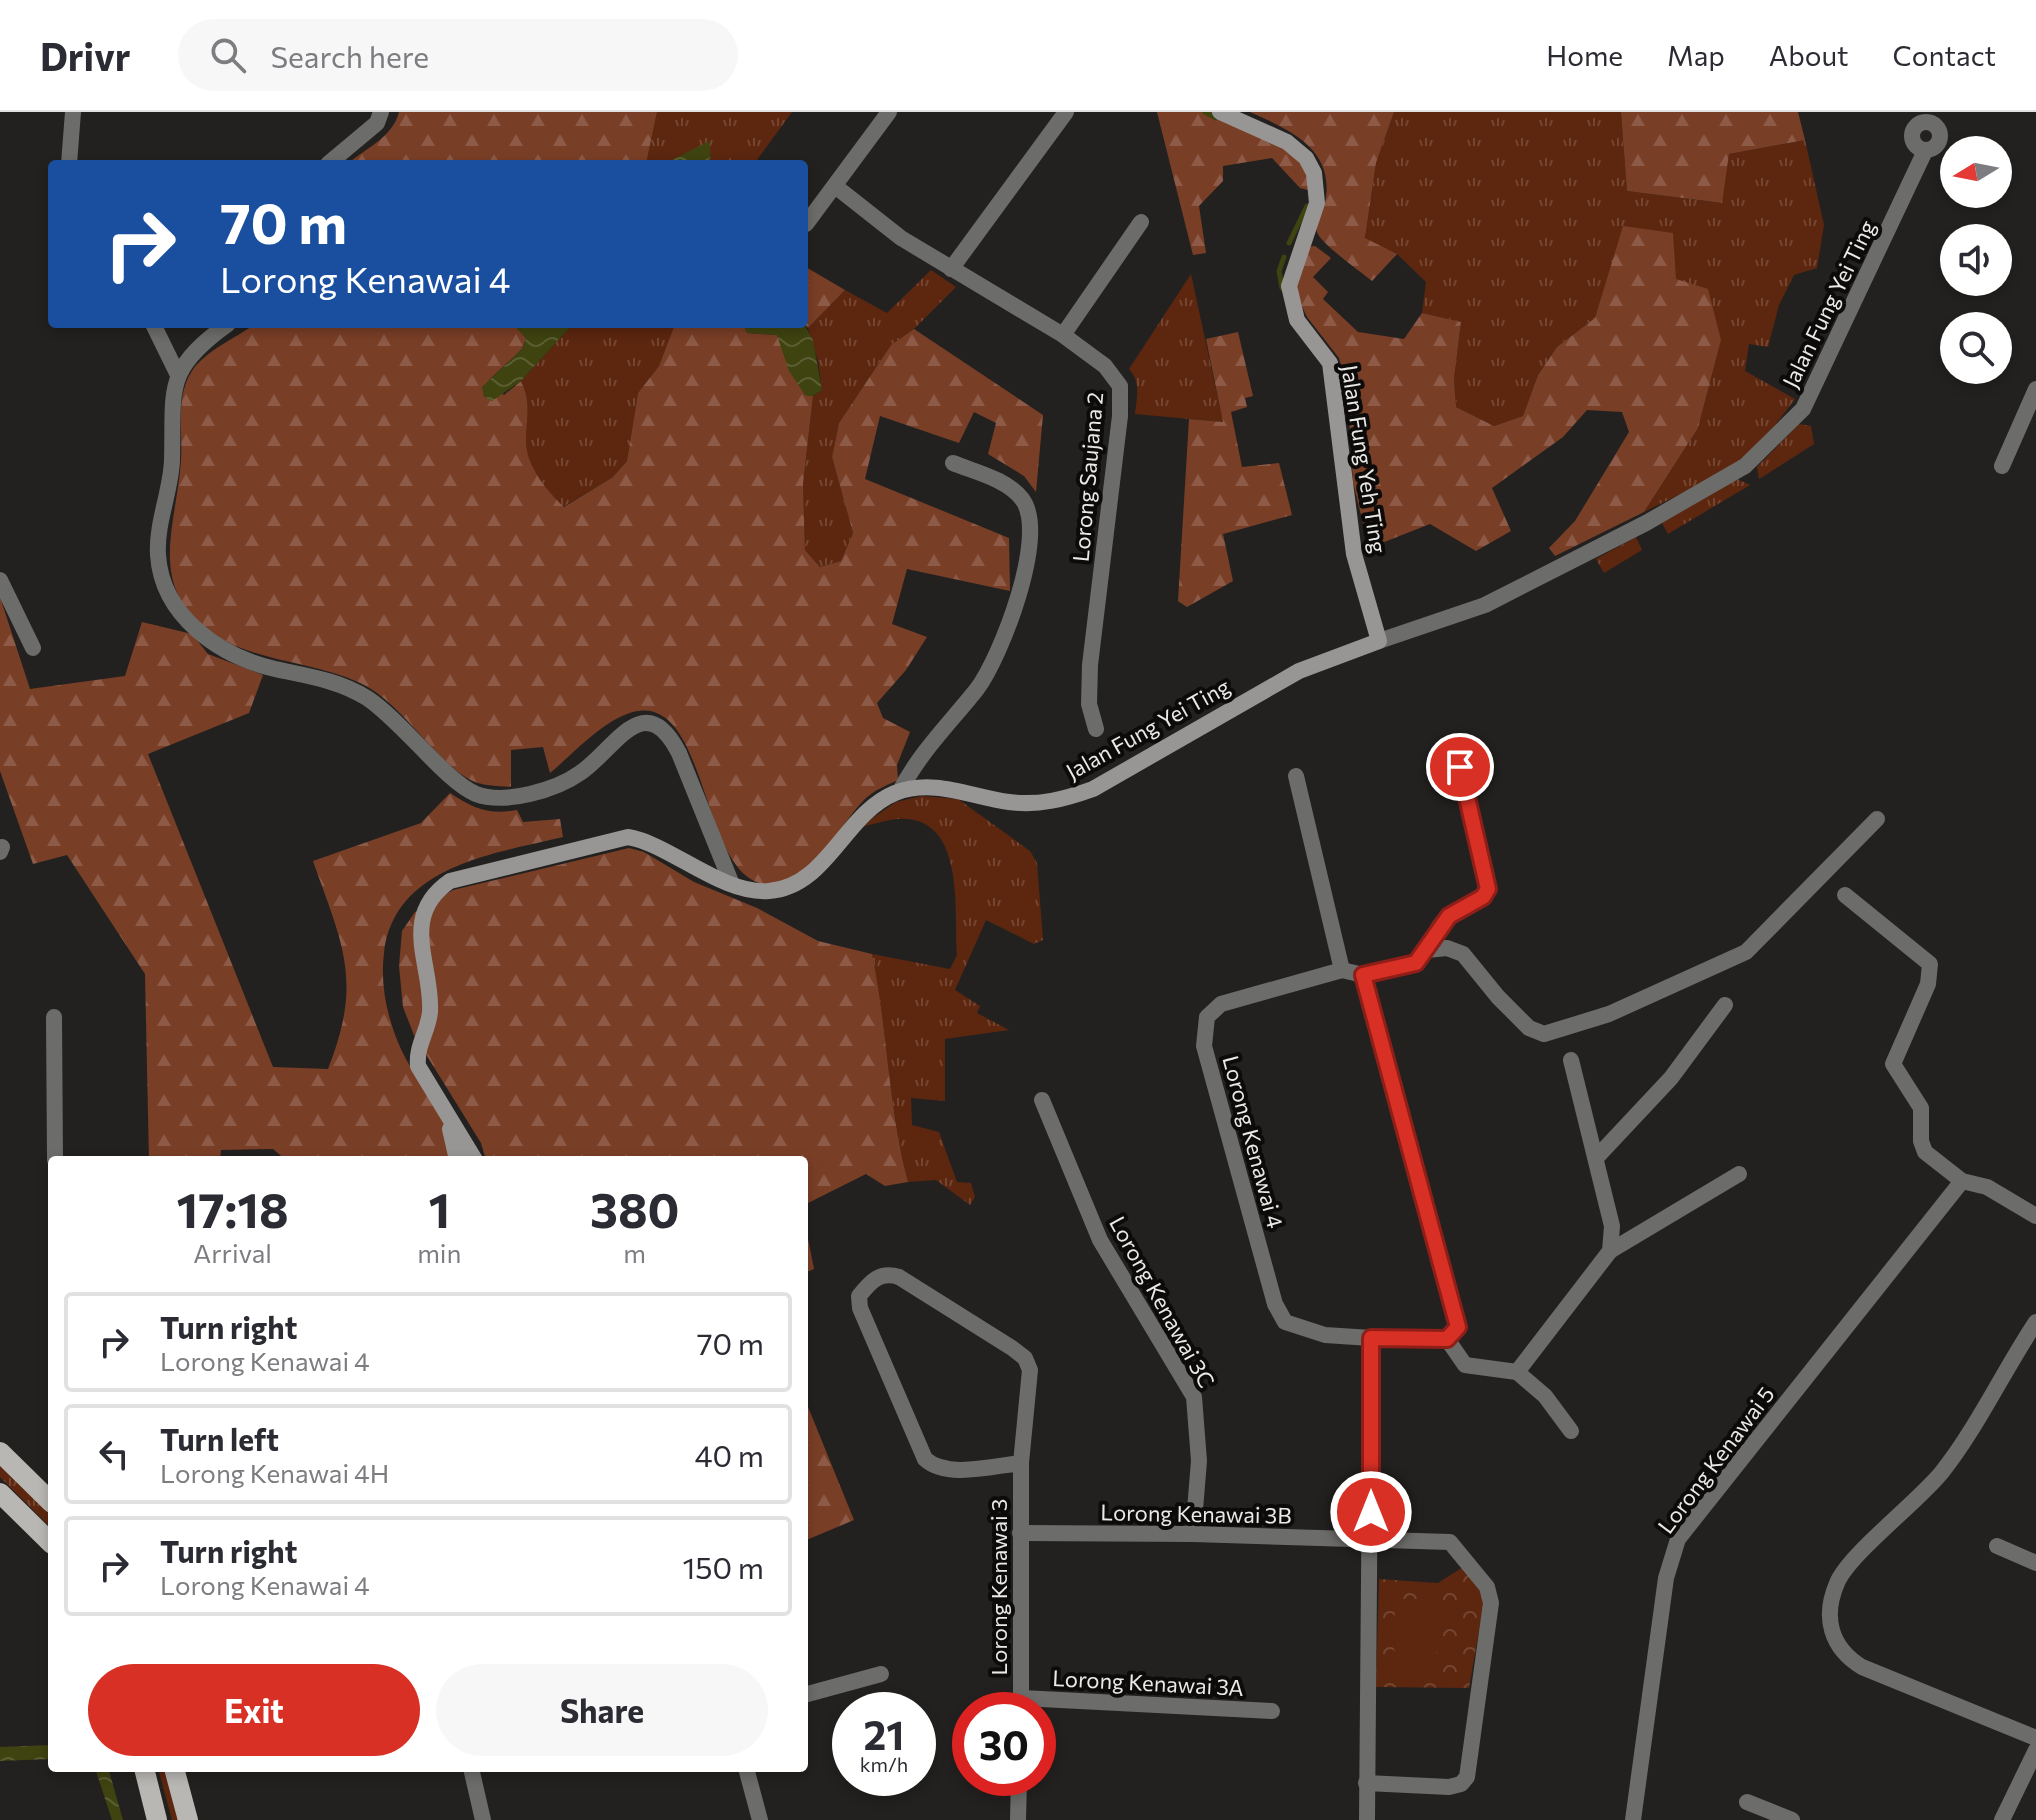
<!DOCTYPE html>
<style>
:root{--surface:#fff;--page:#f7f7f7;--text:#2b2b33;--muted:#7c7c81;--line:#e1e1e2;--accent:#d93025}
body{margin:0;font-family:Commissioner,sans-serif;background:var(--page);color:var(--text);height:100vh;display:flex;flex-direction:column;font-size:30px;white-space:nowrap}
*{box-sizing:border-box;margin:0}
p{font-size:26px;color:var(--muted)}
.icon{flex:none;width:44px;height:44px;fill:none;stroke:currentColor;stroke-width:2;stroke-linecap:round;stroke-linejoin:round}
.map{position:relative;flex:1;overflow:hidden}
.drawer{position:absolute;left:48px;top:1044px;width:760px;height:616px;display:flex;flex-direction:column;background:var(--surface);border-radius:8px;box-shadow:0 4px 12px #0003}
.drawer>*{flex:none}
.top-card{position:absolute;left:48px;top:48px;width:760px;height:168px;border-radius:8px;box-shadow:0 4px 12px #0003;background:#1a4fa0;color:#fff;overflow:hidden}
.needle{width:52px;rotate:260deg}
.fabs{position:absolute;left:1940px;top:24px;display:grid;gap:16px}
.fabs a{display:grid;place-items:center;width:72px;height:72px;border-radius:50%;background:var(--surface);box-shadow:0 4px 12px #0003;font-size:40px}
.speed{position:absolute;left:832px;top:1580px;display:flex;gap:16px;font-size:40px;font-weight:700;text-align:center}
.speed>*{display:grid;place-content:center;width:104px;height:104px;border-radius:50%;background:var(--surface);box-shadow:0 4px 12px #0003;line-height:1}
.speed small{font-size:20px;font-weight:400}
.speed .limit{border:12px solid #d22;background:#fff;color:#111}
.pin{position:absolute;display:grid;place-items:center;width:68px;height:68px;color:#fff;margin:-34px;border:4px solid #fff;border-radius:50%;box-shadow:0 2px 8px #0007}
.me{position:absolute;width:88px;margin:-44px;rotate:0deg;stroke-linejoin:round;filter:drop-shadow(0 0 6px #0008)}
.turn{display:flex;align-items:center;gap:28px;height:168px;padding:0 40px;font-size:36px}
.turn .icon{width:104px;height:104px;stroke-width:2.5}
.turn b{display:block;font-size:56px;line-height:68px}
.eta{display:flex;justify-content:space-evenly;align-items:center;height:136px;text-align:center}
.eta b{font-size:48px;font-weight:700;line-height:56px}
.action{display:flex;gap:16px;margin-top:auto;padding:16px 40px}
.action a{flex:1;height:92px;border-radius:48px;background:var(--accent);color:#fff;font-size:32px;font-weight:700;line-height:92px;text-align:center}
.action a+a{background:var(--page);color:var(--text)}
ul{padding:0;list-style:none}
li{display:flex;align-items:center;gap:24px;height:100px;margin:0 16px 12px;padding:0 24px;border:4px solid var(--line);border-radius:8px}
li div{flex:1}
li b{display:block;font-size:30px}
li em{font-style:normal}
header{display:flex;align-items:center;gap:48px;box-sizing:border-box;height:112px;padding:0 40px;background:var(--surface);border-bottom:2px solid var(--line)}
header strong{font-size:38px}
nav{display:flex;gap:44px;margin-inline-start:auto;font-size:28px}
.search{width:560px;height:72px;background:var(--page);display:flex;align-items:center;gap:20px;box-sizing:border-box;padding:0 28px;border-radius:44px;color:var(--muted);font-size:30px}
.map>svg:first-child{display:block}
.grass{fill:url(#grass-tufts)}
.forest{fill:url(#forest-firs)}
.park{fill:url(#park-crowns)}
.pitch{fill:#5c260f}
.water{fill:url(#water-waves)}
.lines{fill:none;stroke-linecap:round;stroke-linejoin:round}
.stream{stroke:#3e4310;stroke-width:5}
.street{stroke:#6c6c6a;stroke-width:16}
.secondary{stroke:#979694;stroke-width:16}
.primary{stroke:#b8b7b4;stroke-width:20}
.route-casing{stroke:#8d1f18;stroke-width:20}
.route{stroke:#d93025;stroke-width:14}
.labels{text-anchor:middle;stroke-width:8;stroke-linejoin:round;paint-order:stroke}
.street-label{font-size:22px;fill:#eae9e8;stroke:#0c0b0a}
</style>
<header>
<strong>Drivr</strong>
<div class="search"><svg class="icon" aria-label="search" viewBox="0 0 24 24"><circle cx="10" cy="10" r="6"/><path d="M15 15l6 6"/></svg>Search here</div>
<nav><a>Home</a><a>Map</a><a>About</a><a>Contact</a></nav>
</header>
<div class="map">
<svg width="2036" height="1708" viewBox="0 0 2036 1708">
<defs>
<pattern id="grass-tufts" width="24" height="20" patternUnits="userSpaceOnUse" patternTransform="scale(2)"><rect width="24" height="20" fill="#5c260f"/><path d="M3 7l-1-3M5 7V3M7 7l1-3M15 17l-1-3M17 17v-4M19 17l1-3" fill="none" stroke="#744632"/></pattern>
<pattern id="forest-firs" width="22" height="20" patternUnits="userSpaceOnUse" patternTransform="scale(2)"><rect width="22" height="20" fill="#793e26"/><path d="M5 1l3.5 6h-7zM16 11l3.5 6h-7z" fill="#8c5a46"/></pattern>
<pattern id="park-crowns" width="20" height="18" patternUnits="userSpaceOnUse" patternTransform="scale(2)"><rect width="20" height="18" fill="#5c260f"/><path d="M2 6a3 3 0 1 1 6 0M12 15a3 3 0 1 1 6 0" fill="none" stroke="#744632"/></pattern>
<pattern id="water-waves" width="16" height="10" patternUnits="userSpaceOnUse" patternTransform="scale(2)"><rect width="16" height="10" fill="#3e4310"/><path d="M0 5q4-4 8 0t8 0" fill="none" stroke="#5a5e33"/></pattern>
</defs>
<rect width="100%" height="100%" fill="#23211f"/>
<g class="grass">
<path d="M 657,0 L 792,0 L 754,52 L 706,52 L 711,45 L 708,30 L 664,52 L 646,52 Z"/>
<path d="M 1394,0 L 1621,0 L 1627,79 L 1721,91 L 1729,42 L 1805,28 L 1824,113 L 1817,156 L 1794,163 L 1779,193 L 1768,235 L 1749,232 L 1745,259 L 1795,287 L 1757,337 L 1721,362 L 1644,400 L 1698,316 L 1721,228 L 1607,170 L 1595,206 L 1557,235 L 1538,263 L 1523,304 L 1494,314 L 1456,295 L 1454,267 L 1461,210 L 1422,201 L 1426,170 L 1397,142 L 1365,127 L 1376,51 Z"/>
<path d="M 931,158 L 956,175 L 914,217 L 891,233 L 839,311 L 832,345 L 853,421 L 841,449 L 820,455 L 805,438 L 803,372 L 813,284 L 822,278 L 818,249 L 808,216 L 845,178 L 887,201 Z"/>
<path d="M 1191,162 L 1223,310 L 1135,302 C 1137,285 1141,270 1129,257 Z"/>
<path d="M 573,212 L 675,212 L 659,254 L 638,281 L 627,349 L 613,365 L 563,395 C 547,379 527,355 526,330 C 526,307 532,290 521,269 Z"/>
<path d="M 1799,312 L 1811,314 L 1814,332 L 1759,367 L 1757,355 Z"/>
<path d="M 1737,367 L 1750,373 L 1668,422 L 1662,411 Z"/>
<path d="M 1636,425 L 1642,438 L 1604,461 L 1596,447 Z"/>
<path d="M 922,684 L 958,687 L 1030,739 L 1037,751 L 1043,828 L 1034,832 L 986,808 L 955,878 L 980,894 L 977,901 L 1009,918 L 945,927 L 945,989 L 911,986 L 912,1013 L 939,1020 L 957,1070 L 971,1071 L 975,1085 L 970,1093 L 936,1068 L 908,1070 C 888,996 888,918 872,842 L 950,857 L 957,843 C 954,797 966,702 897,707 C 885,708 872,713 860,715 L 896,690 Z"/>
<path d="M 0,1352 L 52,1404 L 52,1417 L 0,1365 Z"/>
<path d="M 158,1656 L 166,1656 L 180,1708 L 172,1708 Z"/>
</g>
<g class="forest">
<path d="M 399,0 L 657,0 L 646,52 L 347,52 C 365,37 393,25 399,0 Z"/>
<path d="M 1157,0 L 1214,0 L 1284,32 L 1303,49 L 1312,79 L 1300,76 L 1272,46 L 1223,54 L 1223,69 L 1199,94 L 1206,141 L 1193,143 Z"/>
<path d="M 1250,0 L 1394,0 L 1376,51 L 1365,126 L 1397,142 L 1372,169 C 1360,159 1321,132 1317,120 C 1313,109 1323,101 1325,91 C 1336,37 1290,18 1250,0 Z"/>
<path d="M 1621,0 L 1798,0 L 1805,28 L 1729,42 L 1722,91 L 1627,79 Z"/>
<path d="M 1623,114 L 1673,121 L 1676,167 L 1708,177 L 1721,228 L 1698,316 L 1644,400 L 1555,444 L 1549,436 L 1575,409 L 1629,320 L 1622,300 L 1587,298 L 1563,325 L 1492,376 L 1511,419 L 1476,439 L 1430,412 L 1369,436 L 1353,370 L 1347,274 L 1339,246 L 1307,205 L 1299,188 L 1296,174 L 1307,135 L 1315,134 L 1331,146 L 1313,165 L 1328,180 L 1323,187 L 1358,220 L 1404,227 L 1422,201 L 1461,210 L 1454,267 L 1456,295 L 1494,314 L 1523,304 L 1538,263 L 1557,235 L 1595,206 Z"/>
<path d="M 804,154 L 845,178 L 808,216 L 804,212 Z"/>
<path d="M 255,212 L 513,212 L 526,226 L 522,237 L 489,268 L 504,283 L 521,269 C 532,290 526,307 526,330 C 527,355 547,379 564,395 L 613,365 L 627,349 L 638,281 L 659,254 L 675,212 L 743,212 L 747,221 L 777,223 L 805,283 L 813,284 L 803,372 L 805,438 L 820,455 L 841,449 L 853,421 L 832,345 L 839,311 L 891,233 L 914,217 L 1043,303 L 1036,380 L 1024,364 L 988,342 L 996,311 L 974,300 L 959,331 L 880,304 L 865,367 L 1009,426 L 1010,479 L 907,457 L 892,512 L 927,525 L 906,558 L 877,591 L 883,606 L 910,620 L 897,653 L 898,668 C 887,673 875,678 866,686 C 839,712 816,767 774,772 C 699,781 712,579 633,600 C 603,608 574,641 550,661 L 543,635 L 511,638 L 511,675 C 499,674 485,674 475,670 C 440,656 406,596 366,574 C 319,549 255,551 212,521 C 145,474 177,413 181,348 C 183,319 175,285 192,259 C 205,239 236,226 255,212 Z"/>
<path d="M 1238,220 L 1253,284 L 1245,286 L 1247,295 L 1231,300 L 1242,355 L 1279,351 L 1292,403 L 1223,422 L 1233,469 L 1187,495 L 1178,489 L 1189,307 L 1223,310 L 1206,227 Z"/>
<path d="M 0,485 L 30,577 L 125,564 L 142,510 L 192,522 L 208,542 L 263,563 L 249,601 L 148,642 L 273,955 L 328,957 C 363,868 343,834 313,749 L 421,711 L 450,681 C 474,697 489,703 517,698 L 523,710 L 560,707 L 563,725 C 493,742 394,754 384,841 C 380,873 387,905 400,935 C 418,974 447,1006 460,1048 L 286,1048 L 273,1037 L 221,1038 L 220,1048 L 149,1048 L 145,862 L 67,743 L 33,752 L 0,659 Z"/>
<path d="M 629,736 L 644,740 L 694,770 L 757,796 L 818,829 L 872,842 C 888,918 888,996 908,1070 L 885,1074 L 866,1062 L 804,1093 L 804,1048 L 486,1048 L 481,1031 L 414,923 L 403,895 L 399,854 L 402,819 L 415,800 L 453,778 Z"/>
<path d="M 804,1106 L 814,1157 L 804,1161 Z"/>
<path d="M 804,1285 L 854,1408 L 804,1429 Z"/>
</g>
<path class="park" d="M 1463,1455 L 1485,1484 L 1469,1576 L 1376,1575 L 1379,1467 L 1438,1471 Z"/>
<path class="pitch" d="M 1395,1487 L 1437,1487 L 1436,1561 L 1394,1560 Z"/>
<g class="water">
<path d="M 709,29 L 711,45 L 706,52 L 664,52 Z"/>
<path d="M 513,212 L 573,212 L 521,269 L 492,289 L 484,285 L 482,275 L 522,237 L 526,226 Z"/>
<path d="M 743,212 L 804,212 L 813,228 L 822,278 L 813,284 L 805,283 L 789,259 L 777,223 L 747,221 Z"/>
<path d="M 52,1633 L 52,1647 L 0,1649 L 0,1635 Z"/>
<path d="M 95,1656 L 131,1656 L 109,1659 L 123,1708 L 112,1708 Z"/>
</g>
<g class="lines">
<g class="stream">
<path d="M 1205,0 L 1216,6"/>
<path d="M 1289,131 L 1307,94"/>
<path d="M 1282,176 L 1279,159 L 1284,145"/>
</g>
<g class="street">
<circle cx="1926" cy="24" r="14"/>
<path d="M 69,52 L 73,0"/>
<path d="M 328,52 L 377,11 L 381,0"/>
<path d="M 835,74 L 901,126 L 1063,223 L 1105,254 L 1120,274 L 1120,304 L 1090,553 L 1089,592 L 1096,617"/>
<path d="M 806,112 L 889,0"/>
<path d="M 951,157 L 1066,0"/>
<path d="M 153,212 L 177,261"/>
<path d="M 228,212 C 163,258 174,278 172,348 C 171,379 156,411 158,443 C 162,504 219,544 275,557 C 307,564 338,568 367,586 C 402,609 445,669 476,682 C 505,693 556,678 580,661 C 615,638 644,573 679,641 L 731,770"/>
<path d="M 1063,223 L 1141,110"/>
<path d="M 2002,354 L 2036,277"/>
<path d="M 0,468 L 33,536"/>
<path d="M 1379,529 L 1485,493 L 1646,411 L 1745,354 L 1803,297 L 1925,39"/>
<path d="M 1296,664 L 1342,858"/>
<path d="M 900,679 C 920,640 950,611 977,577 C 1001,545 1049,422 1022,387 C 1007,367 975,360 953,351"/>
<path d="M 0,740 L 2,735"/>
<path d="M 1845,783 L 1930,852 L 1928,872 L 1893,952 L 1921,996 L 1921,1029 L 1925,1040 L 1962,1069 L 1987,1075 L 2036,1104"/>
<path d="M 1427,838 L 1447,836 L 1463,842 L 1498,885 L 1529,916 L 1544,922 L 1609,902 L 1746,840 L 1877,707"/>
<path d="M 1363,863 L 1457,1207 L 1458,1215 L 1447,1227"/>
<path d="M 54,905 L 55,1048"/>
<path d="M 1042,988 L 1100,1128 L 1194,1285 L 1199,1349 L 1193,1422"/>
<path d="M 1596,1046 L 1671,966 L 1725,893"/>
<path d="M 1610,1139 L 1739,1062"/>
<path d="M 2036,1210 C 2004,1258 1977,1316 1942,1360 C 1918,1390 1849,1442 1837,1471 C 1822,1506 1831,1536 1862,1555 L 2036,1626"/>
<path d="M 1371,1226 L 1447,1227"/>
<path d="M 1447,1227 L 1465,1253 L 1517,1260 L 1610,1139 L 1612,1114 L 1571,948"/>
<path d="M 1517,1260 L 1545,1284 L 1571,1319"/>
<path d="M 1021,1351 C 992,1354 947,1367 925,1347 L 860,1196 L 859,1184 C 871,1169 880,1159 899,1165 L 1012,1236 L 1025,1246 L 1030,1258 L 1021,1351 L 1021,1598"/>
<path d="M 1020,1421 L 1193,1422 L 1450,1430 L 1487,1475 L 1491,1491 L 1467,1665 L 1461,1672 L 1449,1675 L 1366,1671"/>
<path d="M 1997,1434 L 2036,1451"/>
<path d="M 804,1583 L 881,1562"/>
<path d="M 1022,1586 L 1272,1599"/>
<path d="M 471,1656 L 483,1708"/>
<path d="M 746,1656 L 760,1708"/>
<path d="M 1747,1690 L 1792,1708"/>
<path d="M 1018,1708 L 1019,1666"/>
<path d="M 1367,1708 L 1371,1226 L 1325,1223 L 1285,1210 L 1275,1192 L 1204,934 L 1207,905 L 1221,892 L 1342,858 L 1363,863 L 1416,851 C 1432,837 1433,815 1450,803 C 1467,791 1489,790 1487,765 L 1454,630"/>
<path d="M 1633,1708 L 1666,1466 L 1678,1427 L 1962,1069"/>
<path d="M 2002,1708 L 2036,1638"/>
</g>
<g class="secondary">
<path d="M 450,1017 L 457,1048"/>
<path d="M 475,1048 L 418,954 C 416,933 428,920 430,900 C 433,853 398,805 450,769 L 628,725 C 670,732 722,783 769,779 C 827,775 844,702 895,681 C 934,666 971,685 1009,690 C 1039,694 1065,687 1093,677 L 1299,559 L 1379,529 L 1354,442 L 1330,251 L 1297,208 L 1289,174 L 1317,91 L 1314,61 L 1306,46 L 1287,30 L 1220,0"/>
</g>
<g class="primary">
<path d="M 0,1340 L 52,1391"/>
<path d="M 0,1381 L 52,1432"/>
<path d="M 144,1656 L 157,1708"/>
<path d="M 174,1656 L 188,1708"/>
</g>
</g>
<g class="lines">
<defs>
<path id="route" d="M 1371,1400 L 1371,1226 L 1447,1227 L 1458,1215 L 1363,863 L 1416,851 L 1449,804 L 1483,785 L 1488,777 L 1460,655"/>
</defs>
<use href="#route" class="route-casing"/>
<use href="#route" class="route"/>
</g>
<g class="labels">
<g class="street-label">
<text transform="translate(1829 192) rotate(-64)" y="8">Jalan Fung Yei Ting</text>
<text transform="translate(1364 347) rotate(81)" y="8">Jalan Fung Yeh Ting</text>
<text transform="translate(1088 365) rotate(-85)" y="8">Lorong Saujana 2</text>
<text transform="translate(1148 617) rotate(-29)" y="8">Jalan Fung Yei Ting</text>
<text transform="translate(1253 1030) rotate(75)" y="8">Lorong Kenawai 4</text>
<text transform="translate(1162 1190) rotate(61)" y="8">Lorong Kenawai 3C</text>
<text transform="translate(1716 1348) rotate(-53)" y="8">Lorong Kenawai 5</text>
<text transform="translate(1196 1402) rotate(1)" y="8">Lorong Kenawai 3B</text>
<text transform="translate(999 1475) rotate(-90)" y="8">Lorong Kenawai 3</text>
<text transform="translate(1148 1571) rotate(3)" y="8">Lorong Kenawai 3A</text>
</g>
</g>
</svg>
<div class="fabs">
<a><svg class="needle" viewBox="-14 -14 28 28"><path d="M0-13l5 13h-10z" fill="#e53935"/><path d="M0 13l5-13h-10z" fill="#7c7c81"/></svg></a>
<a><svg class="icon" aria-label="sound" viewBox="0 0 24 24"><path d="M4 9h4l5-4v14l-5-4H4zM17 9q2 3 0 6"/></svg></a>
<a><svg class="icon" aria-label="search" viewBox="0 0 24 24"><circle cx="10" cy="10" r="6"/><path d="M15 15l6 6"/></svg></a>
</div>
<div class="speed"><div>21<small>km/h</small></div><div class="limit">30</div></div>
<div class="pin" style="left:1460px;top:655px;background:#d93025"><svg class="icon" aria-label="arrive" viewBox="0 0 24 24"><path d="M6 21V4h12l-3 4 3 4H6"/></svg></div>
<svg class="me" style="left:1371px;top:1400px" viewBox="-20 -20 40 40"><circle r="17" fill="#d93025" stroke="#fff" stroke-width="3"/><path d="M0-11L8 9 0 5-8 9z" fill="#fff"/></svg>
<div class="top-card">
<div class="turn"><svg class="icon" aria-label="right" viewBox="0 0 24 24"><path d="M7 20v-9h11M14 6l5 5-5 5"/></svg><div><b>70 m</b>Lorong Kenawai 4</div></div>
</div>
<section class="drawer">
<div class="eta">
<div><b>17:18</b><p>Arrival</p></div>
<div><b>1</b><p>min</p></div>
<div><b>380</b><p>m</p></div>
</div>
<ul>
<li><svg class="icon" aria-label="right" viewBox="0 0 24 24"><path d="M7 20v-9h11M14 6l5 5-5 5"/></svg><div><b>Turn right</b><p>Lorong Kenawai 4</p></div><em>70 m</em></li>
<li><svg class="icon" aria-label="left" viewBox="0 0 24 24"><path d="M17 20v-9H6M10 6l-5 5 5 5"/></svg><div><b>Turn left</b><p>Lorong Kenawai 4H</p></div><em>40 m</em></li>
<li><svg class="icon" aria-label="right" viewBox="0 0 24 24"><path d="M7 20v-9h11M14 6l5 5-5 5"/></svg><div><b>Turn right</b><p>Lorong Kenawai 4</p></div><em>150 m</em></li>
</ul>
<div class="action"><a>Exit</a><a>Share</a></div>
</section>
</div>
